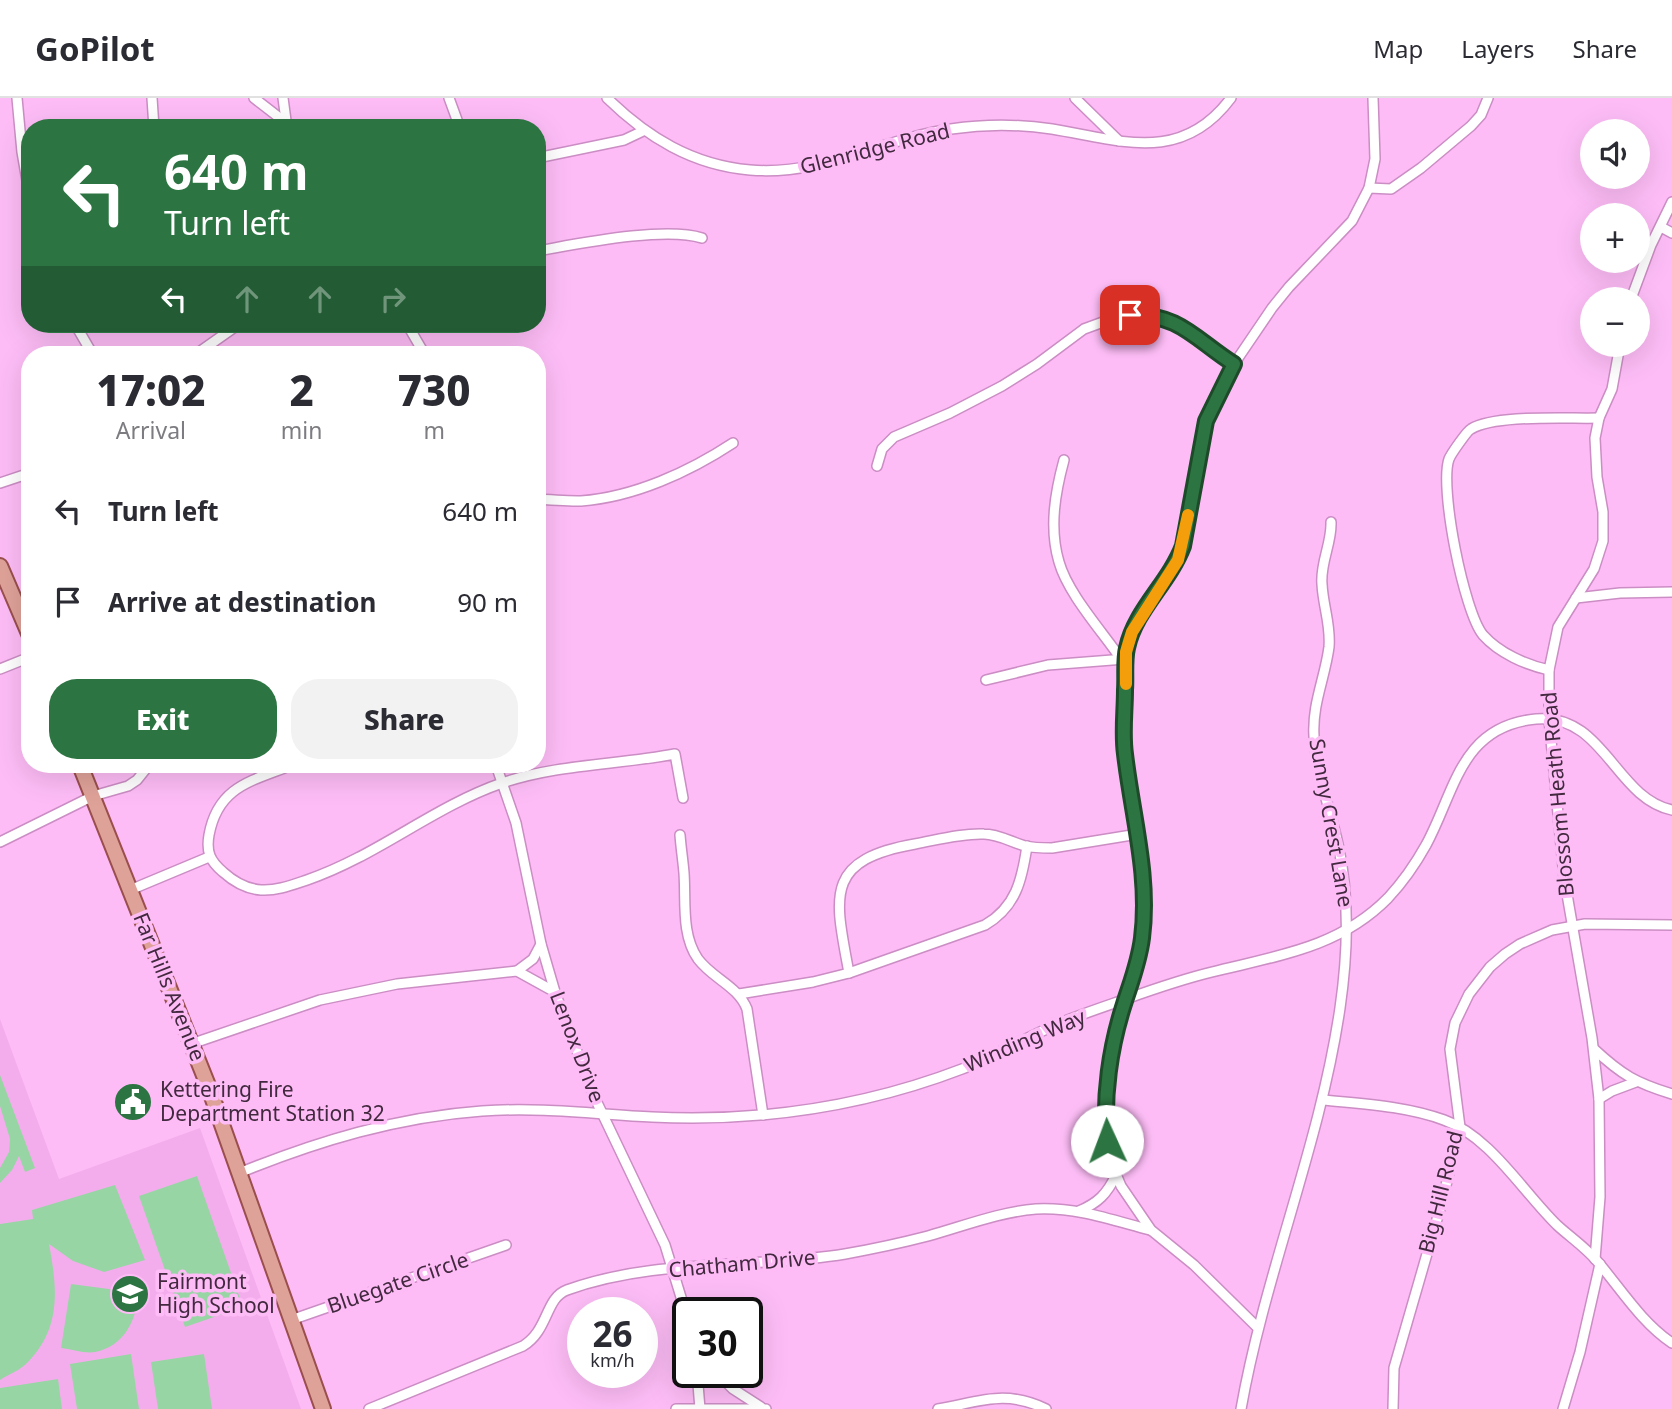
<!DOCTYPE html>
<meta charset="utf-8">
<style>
:root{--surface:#fff;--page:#f2f2f3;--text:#2b2b33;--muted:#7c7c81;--line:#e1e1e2;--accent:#2c7441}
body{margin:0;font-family:"Noto Sans",sans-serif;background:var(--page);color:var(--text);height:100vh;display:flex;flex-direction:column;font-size:26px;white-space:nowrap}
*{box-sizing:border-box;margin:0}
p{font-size:23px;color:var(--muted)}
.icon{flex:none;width:38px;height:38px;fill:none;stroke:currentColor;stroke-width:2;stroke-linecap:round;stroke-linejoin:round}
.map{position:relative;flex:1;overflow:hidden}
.drawer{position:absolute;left:21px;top:248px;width:525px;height:427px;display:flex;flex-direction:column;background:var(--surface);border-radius:28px;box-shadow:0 7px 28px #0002}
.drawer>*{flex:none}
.hud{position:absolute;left:21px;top:21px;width:525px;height:214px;border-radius:28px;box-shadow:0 7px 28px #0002;background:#2c7441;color:#fff;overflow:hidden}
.buttons{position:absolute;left:1580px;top:21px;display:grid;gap:14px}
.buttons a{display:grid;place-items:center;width:70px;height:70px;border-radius:50%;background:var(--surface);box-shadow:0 7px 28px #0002;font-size:35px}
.speed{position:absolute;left:567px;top:1199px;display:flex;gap:14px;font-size:35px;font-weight:700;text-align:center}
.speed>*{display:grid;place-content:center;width:91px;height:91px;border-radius:50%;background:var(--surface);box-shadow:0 7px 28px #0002;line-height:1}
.speed small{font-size:18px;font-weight:400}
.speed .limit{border:4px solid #111;border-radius:10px;background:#fff;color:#111}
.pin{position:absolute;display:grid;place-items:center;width:60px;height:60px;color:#fff;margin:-30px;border-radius:14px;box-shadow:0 4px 10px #0006}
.me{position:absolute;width:77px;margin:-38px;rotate:358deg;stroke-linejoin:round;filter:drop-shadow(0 0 5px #0008)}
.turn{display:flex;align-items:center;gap:24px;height:147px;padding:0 28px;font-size:32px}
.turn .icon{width:91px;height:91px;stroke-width:2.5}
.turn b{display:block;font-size:49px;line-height:60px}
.lanes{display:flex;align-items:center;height:66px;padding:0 28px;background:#0003;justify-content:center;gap:35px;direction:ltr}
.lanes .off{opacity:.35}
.eta{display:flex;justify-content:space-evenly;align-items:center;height:119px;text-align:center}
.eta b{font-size:42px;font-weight:800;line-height:49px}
.action{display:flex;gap:14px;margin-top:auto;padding:14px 28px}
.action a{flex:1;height:80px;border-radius:28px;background:var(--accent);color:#fff;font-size:28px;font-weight:800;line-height:80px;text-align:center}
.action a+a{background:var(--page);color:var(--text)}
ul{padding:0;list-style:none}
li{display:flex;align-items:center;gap:21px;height:91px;padding:0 28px}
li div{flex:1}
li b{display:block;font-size:26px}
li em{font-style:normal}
header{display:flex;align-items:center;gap:42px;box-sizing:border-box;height:98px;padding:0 35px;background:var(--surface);border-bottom:2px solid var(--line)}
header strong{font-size:33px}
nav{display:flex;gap:38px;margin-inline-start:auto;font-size:24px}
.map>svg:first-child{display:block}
.built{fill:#f4adec}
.green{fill:#98d5a5}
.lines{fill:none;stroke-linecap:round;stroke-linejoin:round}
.street-casing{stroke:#cb8dc4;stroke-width:12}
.primary-casing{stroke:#9a4f4d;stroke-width:18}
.street{stroke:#fff;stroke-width:9}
.primary{stroke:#dfa299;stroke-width:14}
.route-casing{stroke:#1d4b2a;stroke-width:18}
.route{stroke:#2c7441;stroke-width:12}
.slow{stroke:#f59e0b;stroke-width:12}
.labels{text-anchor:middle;stroke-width:7;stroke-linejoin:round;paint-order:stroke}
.street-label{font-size:21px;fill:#42293f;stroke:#fdbcf6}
.poi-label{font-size:21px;fill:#42293f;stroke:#fdbcf6;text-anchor:start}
</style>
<header>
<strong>GoPilot</strong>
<nav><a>Map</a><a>Layers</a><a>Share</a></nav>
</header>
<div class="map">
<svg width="1672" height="1311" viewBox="0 0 1672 1311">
<rect width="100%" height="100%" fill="#fdbcf6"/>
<path class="built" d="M 0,921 L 59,1081 L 200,1030 L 301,1311 L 0,1311 Z"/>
<g class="green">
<path d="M 0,977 L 35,1070 L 25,1074 L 19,1058 L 12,1072 L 0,1085 L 0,1070 L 9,1054 L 10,1041 L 0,1008 Z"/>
<path d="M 197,1078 L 243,1209 L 185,1229 L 139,1098 Z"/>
<path d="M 115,1087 L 145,1162 L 104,1174 L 73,1163 L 49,1146 C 57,1189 62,1229 28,1264 C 21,1272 9,1276 0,1282 L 0,1126 L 33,1121 L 32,1112 Z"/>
<path d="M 71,1186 L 139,1195 C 136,1222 125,1248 95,1254 C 85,1256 71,1251 61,1250 Z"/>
<path d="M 131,1256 L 139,1311 L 77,1311 L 70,1266 Z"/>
<path d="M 204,1256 L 212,1311 L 158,1311 L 151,1264 Z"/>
<path d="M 58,1281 L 62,1311 L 0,1311 L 0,1290 Z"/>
</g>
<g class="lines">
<defs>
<g id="street">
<path d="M 17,0 L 22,54 L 30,100"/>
<path d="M 152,0 L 154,30"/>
<path d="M 254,0 L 285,24"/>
<path d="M 283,0 L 287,30"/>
<path d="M 449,0 L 460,30"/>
<path d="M 607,0 C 647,39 692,67 750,72 C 824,78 881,41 951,31 C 985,26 1018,26 1052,31 C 1120,42 1181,67 1231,0"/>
<path d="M 1075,0 L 1119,43"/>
<path d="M 537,60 L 624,42 L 643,33"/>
<path d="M 1369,90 L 1391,91 L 1421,70 L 1471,28 L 1481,17 L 1488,0"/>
<path d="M 1661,129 L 1672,135"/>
<path d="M 537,153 C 578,146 664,128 702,140"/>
<path d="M 1631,201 L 1651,147 L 1672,104"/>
<path d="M 75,226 L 93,257"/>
<path d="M 407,226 L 425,257"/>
<path d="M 195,257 L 239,226"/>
<path d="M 1064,362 C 1055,395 1049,430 1059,464 C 1068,496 1102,533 1121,561"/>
<path d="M 877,368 L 882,351 L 894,339 L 950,315 L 1002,288 L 1037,266 L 1084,231 L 1114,220 L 1144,217 L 1171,222 L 1200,240 L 1234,266"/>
<path d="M 0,385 L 30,375"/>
<path d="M 537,401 C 552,402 567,403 581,403 C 634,399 689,374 733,345"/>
<path d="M 1576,500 L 1620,495 L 1672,494"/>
<path d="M 0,571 L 30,559"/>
<path d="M 1549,572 C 1526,567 1499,555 1483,537 C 1464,514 1439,389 1449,361 C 1451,356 1467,333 1471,331 C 1496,316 1569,321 1599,320"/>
<path d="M 986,582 L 1048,567 L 1125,561"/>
<path d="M 292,667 C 252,683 218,688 209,737 C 206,754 210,763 223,774 C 233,783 247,791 261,792 C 277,793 292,787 307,782 C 377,758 433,709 502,685 C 558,666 617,667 675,656 L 683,700"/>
<path d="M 496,667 L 516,725 L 541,846 L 555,894 L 592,994 L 665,1147 L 688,1222"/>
<path d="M 680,737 C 681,750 683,763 684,775 C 686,803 681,837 698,861 C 713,881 738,888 747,911 L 763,1017"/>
<path d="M 0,744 L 93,698 L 128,688 L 137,682 L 149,667"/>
<path d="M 130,792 L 209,759"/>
<path d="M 517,873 L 533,861 L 541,846"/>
<path d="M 849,875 C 835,799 823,762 915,746 C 937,742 962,735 984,736 C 998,736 1011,744 1025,748 C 1034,750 1043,750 1052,750 L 1138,736"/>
<path d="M 739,896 L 813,884 L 849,875 L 985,827 C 1016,809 1022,782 1027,748"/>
<path d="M 191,946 L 320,902 L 397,886 L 517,873 L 555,894"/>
<path d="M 1594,951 C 1622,977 1636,985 1672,996"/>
<path d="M 1599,1001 L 1612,993 L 1636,984"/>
<path d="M 1323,1002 C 1363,1006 1406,1008 1444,1022 C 1490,1038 1523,1094 1557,1127 C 1570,1139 1585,1149 1597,1163 C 1621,1191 1641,1224 1672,1245"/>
<path d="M 239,1075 C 318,1043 397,1019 482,1013 C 540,1009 594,1016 652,1019 C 758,1024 863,1009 962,971 C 998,957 1030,937 1065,923 C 1085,915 1106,908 1126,901 C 1154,891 1183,881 1212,874 C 1276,858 1339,850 1388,800 C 1402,785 1416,765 1426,747 C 1455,694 1460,628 1536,621 C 1604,615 1615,700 1672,712"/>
<path d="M 1079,1113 C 1098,1105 1107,1096 1116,1077"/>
<path d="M 1595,1161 L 1600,1099 L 1599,1001 L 1592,940 L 1564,779 L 1549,621 L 1549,572 L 1558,529 L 1594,471 L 1603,443 L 1603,414 L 1597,379 L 1595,340 L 1599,320 L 1612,291 L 1620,247"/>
<path d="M 291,1222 L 506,1147"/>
<path d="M 1258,1230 L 1194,1167 L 1151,1132 L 1121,1088 L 1111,1064 L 1107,1043 L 1105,1011 L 1111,964 L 1119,924 L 1134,879 L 1142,839 L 1142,773 L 1124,637 L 1126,554 L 1132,534 L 1174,470 L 1183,448 L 1210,313 L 1234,266 L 1272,210 L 1289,189 L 1352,123 L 1369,90 L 1375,61 L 1373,0"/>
<path d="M 697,1274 L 700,1311"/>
<path d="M 716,1274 L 733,1291 L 761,1309"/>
<path d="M 369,1311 L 523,1248 C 549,1232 545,1200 567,1192 C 655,1160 754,1171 845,1156 C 873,1151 901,1145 928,1138 C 964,1128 999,1114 1036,1111 C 1077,1109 1112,1122 1150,1132"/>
<path d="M 676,1311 L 766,1311"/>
<path d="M 938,1311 C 979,1304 1005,1291 1046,1311"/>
<path d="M 1241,1311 C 1265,1175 1320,1047 1340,910 C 1348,855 1350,800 1338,746 C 1330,710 1316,675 1314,638 C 1312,606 1325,580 1329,549 C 1331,527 1323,508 1322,486 C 1320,465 1332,445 1331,424"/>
<path d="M 1393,1311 L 1394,1270 L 1442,1104 L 1460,1029 L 1450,951 L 1455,925 L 1469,896 L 1490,869 L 1505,856 L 1520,846 L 1552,832 L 1585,826 L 1672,827"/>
<path d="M 1563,1311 L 1580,1254 L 1600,1166"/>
</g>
<g id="primary">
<path d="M 0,468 L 30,538"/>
<path d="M 80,667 L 209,990 L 323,1311"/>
</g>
</defs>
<use href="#street" class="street-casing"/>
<use href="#primary" class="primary-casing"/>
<use href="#street" class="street"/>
<use href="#primary" class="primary"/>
</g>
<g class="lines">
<defs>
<path id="route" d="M 1107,1043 C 1103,999 1110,949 1124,906 C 1131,884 1139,864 1142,840 C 1150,778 1132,717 1125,656 C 1122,635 1125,613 1125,592 C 1126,579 1124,563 1127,550 C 1135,512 1169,485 1183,448 L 1206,323 L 1234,266 C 1197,243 1179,215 1130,217"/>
</defs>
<use href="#route" class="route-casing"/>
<use href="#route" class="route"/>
<path class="slow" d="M 1126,586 L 1126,554 L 1132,534 L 1178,462 L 1188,417"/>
</g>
<defs>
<symbol id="civic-disc" viewBox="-11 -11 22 22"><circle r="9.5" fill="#2c7441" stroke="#fdbcf6"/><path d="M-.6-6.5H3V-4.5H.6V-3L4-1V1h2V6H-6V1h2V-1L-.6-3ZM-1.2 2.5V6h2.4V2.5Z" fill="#fff"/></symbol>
<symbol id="school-disc" viewBox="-11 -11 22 22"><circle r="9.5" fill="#2c7441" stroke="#fdbcf6"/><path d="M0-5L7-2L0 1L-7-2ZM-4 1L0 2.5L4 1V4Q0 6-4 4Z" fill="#fff"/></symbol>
</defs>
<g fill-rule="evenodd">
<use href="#civic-disc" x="111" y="982" width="44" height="44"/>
<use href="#school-disc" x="108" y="1174" width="44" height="44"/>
</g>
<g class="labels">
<g class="street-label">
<text transform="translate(875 51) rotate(-14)" y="7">Glenridge Road</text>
<text transform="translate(1558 696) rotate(-95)" y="7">Blossom Heath Road</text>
<text transform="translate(1331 725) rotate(80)" y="7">Sunny Crest Lane</text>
<text transform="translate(169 889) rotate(68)" y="7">Far Hills Avenue</text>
<text transform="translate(1025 943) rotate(-23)" y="7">Winding Way</text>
<text transform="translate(577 949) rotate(69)" y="7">Lenox Drive</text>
<text transform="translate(1441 1094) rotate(-76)" y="7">Big Hill Road</text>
<text transform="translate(742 1166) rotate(-5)" y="7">Chatham Drive</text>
<text transform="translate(398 1185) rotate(-19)" y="7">Bluegate Circle</text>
</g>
<g class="poi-label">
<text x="160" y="999">Kettering Fire<tspan x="160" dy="24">Department Station 32</tspan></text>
<text x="157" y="1191">Fairmont<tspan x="157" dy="24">High School</tspan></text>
</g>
</g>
</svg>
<div class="buttons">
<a><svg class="icon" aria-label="sound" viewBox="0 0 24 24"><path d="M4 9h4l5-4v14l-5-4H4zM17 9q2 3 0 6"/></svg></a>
<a>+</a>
<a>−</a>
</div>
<div class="speed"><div>26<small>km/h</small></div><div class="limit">30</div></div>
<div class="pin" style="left:1130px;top:217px;background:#d93025"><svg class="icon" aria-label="arrive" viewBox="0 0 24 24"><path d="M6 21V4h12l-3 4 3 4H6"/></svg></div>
<svg class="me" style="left:1107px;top:1043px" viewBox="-20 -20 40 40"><circle r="19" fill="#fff"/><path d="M0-13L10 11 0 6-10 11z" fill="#2c7441"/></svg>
<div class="hud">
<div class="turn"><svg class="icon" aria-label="left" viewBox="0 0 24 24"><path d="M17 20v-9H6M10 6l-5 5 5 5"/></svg><div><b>640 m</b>Turn left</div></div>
<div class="lanes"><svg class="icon" aria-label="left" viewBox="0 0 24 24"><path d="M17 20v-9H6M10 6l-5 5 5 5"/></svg><svg class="icon off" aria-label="ahead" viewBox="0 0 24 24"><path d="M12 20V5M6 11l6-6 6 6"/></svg><svg class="icon off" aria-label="ahead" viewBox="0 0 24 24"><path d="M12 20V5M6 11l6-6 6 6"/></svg><svg class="icon off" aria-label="right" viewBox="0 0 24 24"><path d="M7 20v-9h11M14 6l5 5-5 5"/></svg></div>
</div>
<section class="drawer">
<div class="eta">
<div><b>17:02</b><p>Arrival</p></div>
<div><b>2</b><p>min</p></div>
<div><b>730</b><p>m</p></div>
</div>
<ul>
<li><svg class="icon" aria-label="left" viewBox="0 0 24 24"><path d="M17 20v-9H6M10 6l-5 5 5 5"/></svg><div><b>Turn left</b></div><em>640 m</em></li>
<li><svg class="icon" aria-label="arrive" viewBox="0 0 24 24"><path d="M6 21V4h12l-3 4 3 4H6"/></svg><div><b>Arrive at destination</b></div><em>90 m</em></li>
</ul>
<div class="action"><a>Exit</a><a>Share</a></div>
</section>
</div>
